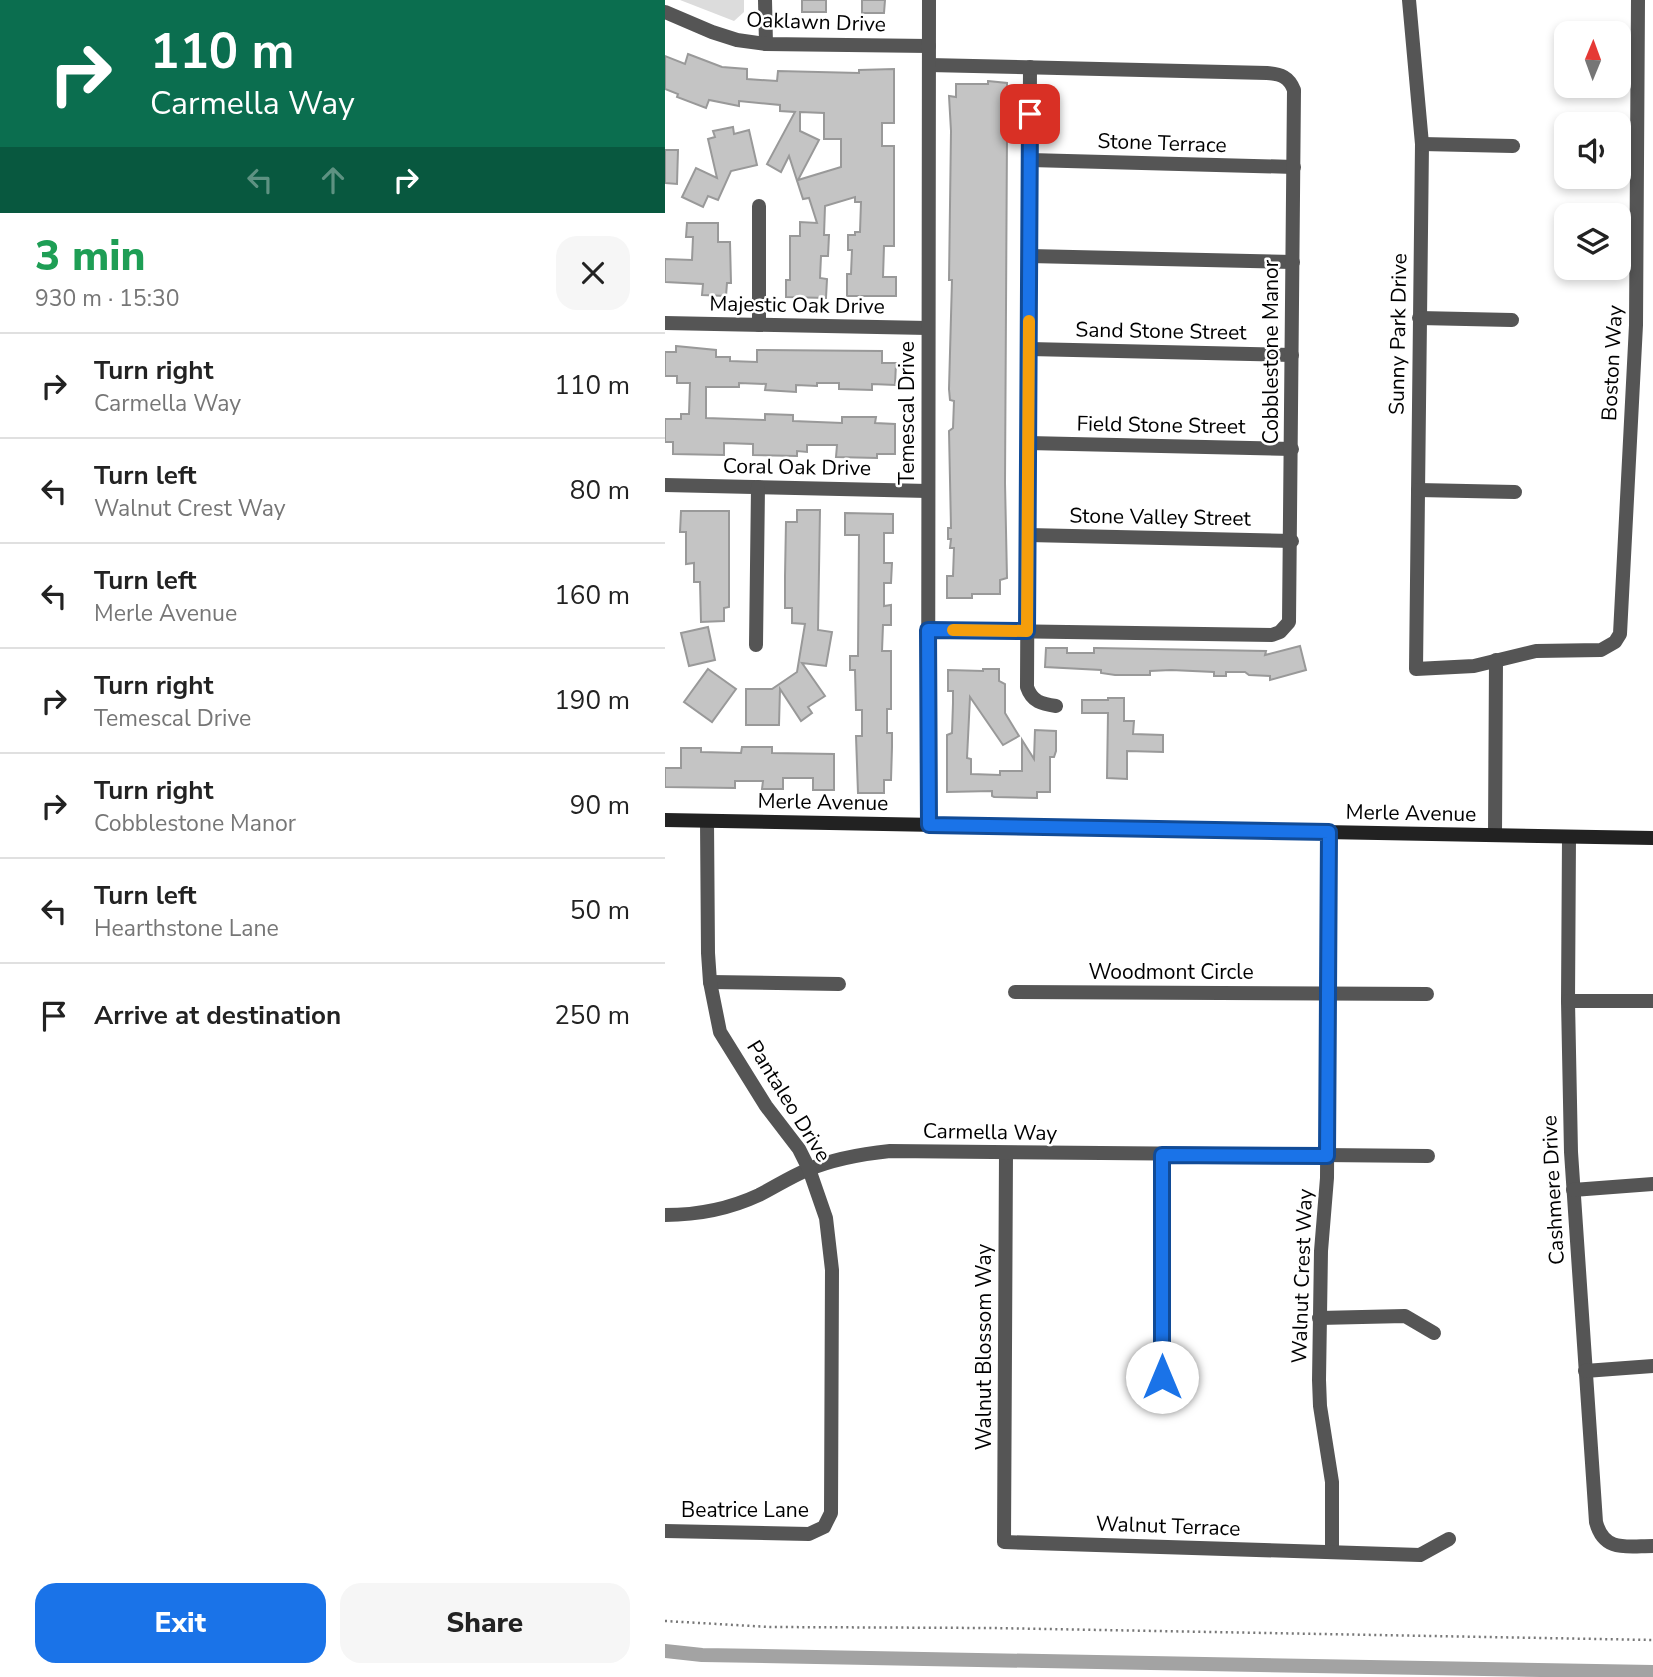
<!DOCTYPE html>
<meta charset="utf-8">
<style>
:root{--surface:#fff;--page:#f6f6f6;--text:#222;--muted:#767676;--line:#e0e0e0;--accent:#1a73e8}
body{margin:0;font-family:"Nunito Sans",sans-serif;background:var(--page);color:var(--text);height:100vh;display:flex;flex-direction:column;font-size:26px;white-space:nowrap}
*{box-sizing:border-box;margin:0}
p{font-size:23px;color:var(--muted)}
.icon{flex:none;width:38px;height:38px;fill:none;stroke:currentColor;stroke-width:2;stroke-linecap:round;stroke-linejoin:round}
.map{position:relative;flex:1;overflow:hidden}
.sheet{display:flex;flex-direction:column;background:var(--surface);width:665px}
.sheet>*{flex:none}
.top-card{background:#0b6e4f;color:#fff;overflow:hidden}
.needle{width:46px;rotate:1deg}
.tools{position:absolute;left:889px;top:21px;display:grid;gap:14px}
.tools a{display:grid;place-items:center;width:77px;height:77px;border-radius:14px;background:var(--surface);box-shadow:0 4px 10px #0003;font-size:35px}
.pin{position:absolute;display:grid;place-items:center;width:60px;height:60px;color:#fff;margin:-30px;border-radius:14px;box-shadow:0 4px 10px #0006}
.me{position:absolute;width:77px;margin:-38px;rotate:0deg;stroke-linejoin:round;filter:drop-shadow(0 0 5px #0008)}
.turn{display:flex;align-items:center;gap:24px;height:147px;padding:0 35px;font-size:32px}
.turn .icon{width:91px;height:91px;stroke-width:2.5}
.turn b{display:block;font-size:49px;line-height:60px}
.lanes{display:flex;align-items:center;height:66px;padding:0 35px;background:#0003;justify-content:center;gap:35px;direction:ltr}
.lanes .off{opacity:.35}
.round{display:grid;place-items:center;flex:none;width:74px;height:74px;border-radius:21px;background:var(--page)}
.headline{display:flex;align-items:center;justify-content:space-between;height:119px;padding:0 35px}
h1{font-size:42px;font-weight:800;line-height:52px;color:#1e9e55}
.action{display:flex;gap:14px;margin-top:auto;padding:14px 35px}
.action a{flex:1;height:80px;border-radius:21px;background:var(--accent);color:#fff;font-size:28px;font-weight:800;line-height:80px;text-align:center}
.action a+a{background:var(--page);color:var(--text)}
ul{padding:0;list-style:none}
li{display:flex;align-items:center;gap:21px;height:105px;padding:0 35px;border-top:2px solid var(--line)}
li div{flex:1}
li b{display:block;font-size:26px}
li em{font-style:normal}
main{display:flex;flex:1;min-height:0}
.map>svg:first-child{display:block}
.green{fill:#dcdcdc}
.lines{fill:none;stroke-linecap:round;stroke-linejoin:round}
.canal{stroke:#a3a3a3;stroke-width:14}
.building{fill:#c4c4c4;stroke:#999;stroke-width:2;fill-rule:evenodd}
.path{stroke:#777;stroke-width:2.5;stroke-dasharray:2 3.5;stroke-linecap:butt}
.street{stroke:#555;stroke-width:14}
.secondary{stroke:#222;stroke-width:14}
.route-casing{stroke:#114b97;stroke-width:18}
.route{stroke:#1a73e8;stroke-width:12}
.slow{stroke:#f59e0b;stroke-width:12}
.labels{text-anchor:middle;stroke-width:5;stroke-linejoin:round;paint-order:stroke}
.street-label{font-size:21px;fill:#000;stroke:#fff}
</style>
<main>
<section class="sheet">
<div class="top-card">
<div class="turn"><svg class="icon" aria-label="right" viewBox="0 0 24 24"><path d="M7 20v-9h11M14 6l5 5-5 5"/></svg><div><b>110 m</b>Carmella Way</div></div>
<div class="lanes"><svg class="icon off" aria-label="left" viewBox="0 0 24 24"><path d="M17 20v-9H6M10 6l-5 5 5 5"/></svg><svg class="icon off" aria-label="ahead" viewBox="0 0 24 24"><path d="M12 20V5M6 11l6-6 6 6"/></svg><svg class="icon" aria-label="right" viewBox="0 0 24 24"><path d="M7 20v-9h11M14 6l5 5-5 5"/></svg></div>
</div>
<div class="headline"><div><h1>3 min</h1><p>930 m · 15:30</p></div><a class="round"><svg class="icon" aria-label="close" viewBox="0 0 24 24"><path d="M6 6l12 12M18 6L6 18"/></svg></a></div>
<ul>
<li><svg class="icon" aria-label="right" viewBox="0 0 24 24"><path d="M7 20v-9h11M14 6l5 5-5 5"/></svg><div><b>Turn right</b><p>Carmella Way</p></div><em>110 m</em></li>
<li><svg class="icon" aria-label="left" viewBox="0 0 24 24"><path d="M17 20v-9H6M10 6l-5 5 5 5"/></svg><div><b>Turn left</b><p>Walnut Crest Way</p></div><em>80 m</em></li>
<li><svg class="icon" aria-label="left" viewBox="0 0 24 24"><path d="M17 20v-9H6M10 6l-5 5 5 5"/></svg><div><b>Turn left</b><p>Merle Avenue</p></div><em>160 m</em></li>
<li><svg class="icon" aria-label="right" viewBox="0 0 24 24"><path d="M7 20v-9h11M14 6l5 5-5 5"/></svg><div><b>Turn right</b><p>Temescal Drive</p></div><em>190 m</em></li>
<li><svg class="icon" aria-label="right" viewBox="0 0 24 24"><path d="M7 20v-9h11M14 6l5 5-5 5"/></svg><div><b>Turn right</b><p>Cobblestone Manor</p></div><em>90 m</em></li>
<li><svg class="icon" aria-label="left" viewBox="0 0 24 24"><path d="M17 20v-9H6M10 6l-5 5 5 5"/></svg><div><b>Turn left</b><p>Hearthstone Lane</p></div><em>50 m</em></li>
<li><svg class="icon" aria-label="arrive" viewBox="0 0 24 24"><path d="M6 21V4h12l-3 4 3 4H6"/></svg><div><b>Arrive at destination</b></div><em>250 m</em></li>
</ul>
<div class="action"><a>Exit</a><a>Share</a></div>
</section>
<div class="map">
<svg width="988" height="1677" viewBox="0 0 988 1677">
<rect width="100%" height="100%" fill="#fff"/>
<path class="green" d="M 15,0 L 79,0 L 79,12 L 69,21 Z"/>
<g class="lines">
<path class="canal" d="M 0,1651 L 37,1655 L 988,1672"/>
</g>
<g class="building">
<rect x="137" y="0" width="24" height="12"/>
<path d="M 197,0 L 220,0 L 219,13 L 197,13 Z"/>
<path d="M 23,54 L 57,67 L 82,69 L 82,79 L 112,81 L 113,71 L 194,73 L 194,70 L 229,69 L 229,123 L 217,123 L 217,146 L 229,146 L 229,246 L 219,246 L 218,277 L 231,277 L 231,296 L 182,296 L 182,274 L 186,274 L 187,250 L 183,250 L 183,235 L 190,235 L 190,232 L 195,232 L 196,202 L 190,202 L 190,197 L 160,206 L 159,235 L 164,235 L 163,256 L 156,256 L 155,278 L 162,279 L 161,298 L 121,297 L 121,280 L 125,280 L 125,236 L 135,236 L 135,222 L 152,223 L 144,198 L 138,199 L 124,156 L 116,172 L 102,164 L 130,112 L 115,111 L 115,105 L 74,101 L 74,106 L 44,100 L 41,108 L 12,97 L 13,94 L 0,89 L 0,56 L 20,64 ZM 135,112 L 159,113 L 159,139 L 176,139 L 176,167 L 133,180 L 154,140 L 135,131 Z"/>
<path d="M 323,81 L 342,83 L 342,102 L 337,102 L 336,131 L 342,133 L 340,483 L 342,578 L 335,580 L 335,594 L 307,594 L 307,598 L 282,598 L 282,576 L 288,576 L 289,548 L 285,548 L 286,539 L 283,539 L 283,528 L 286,528 L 284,431 L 288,428 L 289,401 L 285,400 L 284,389 L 287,280 L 284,280 L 286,131 L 284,96 L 291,97 L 291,84 L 323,84 Z"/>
<path d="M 68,127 L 69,134 L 84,130 L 92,165 L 66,171 L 53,200 L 43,196 L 38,207 L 17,197 L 31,168 L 52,178 L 43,139 L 50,137 L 48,131 Z"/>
<path d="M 0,150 L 13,150 L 12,184 L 0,183 Z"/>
<path d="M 22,223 L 53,223 L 53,242 L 65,242 L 66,283 L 62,283 L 61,296 L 37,295 L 38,284 L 0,282 L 0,259 L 27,260 L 28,237 L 21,237 Z"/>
<path d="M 11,346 L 51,350 L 51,357 L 65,357 L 65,361 L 92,362 L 92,350 L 217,351 L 217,363 L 231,363 L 230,385 L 207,384 L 207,390 L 174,389 L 174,383 L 152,383 L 152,386 L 131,385 L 131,392 L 100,390 L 101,384 L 74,383 L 74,387 L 41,387 L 41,418 L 100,420 L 100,414 L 128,415 L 128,421 L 177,423 L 177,417 L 211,417 L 210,423 L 230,424 L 230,454 L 212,454 L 212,458 L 171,457 L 172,445 L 142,445 L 142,452 L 132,451 L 132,456 L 88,455 L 88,444 L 59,443 L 59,455 L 8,454 L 8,442 L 0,442 L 0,419 L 16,419 L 16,414 L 24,414 L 25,383 L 12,383 L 12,376 L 0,376 L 0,352 L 11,352 Z"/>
<path d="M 132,510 L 155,510 L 153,630 L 167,632 L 161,666 L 137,663 L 160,696 L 143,707 L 147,713 L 136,721 L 115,689 L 114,725 L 81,725 L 81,689 L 107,689 L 132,672 L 140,624 L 127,623 L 127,608 L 120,608 L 120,576 L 121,522 L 132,522 Z"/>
<path d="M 16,511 L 64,511 L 64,607 L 59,608 L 59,621 L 36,622 L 35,582 L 29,582 L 29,563 L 21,564 L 21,532 L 15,532 Z"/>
<path d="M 180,513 L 228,514 L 228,533 L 219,533 L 219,563 L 227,563 L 226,583 L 219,583 L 219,606 L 226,605 L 226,625 L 218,625 L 217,651 L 226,651 L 226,709 L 222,709 L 222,733 L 227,733 L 227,747 L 226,780 L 219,780 L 219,793 L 193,793 L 191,736 L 197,736 L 197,710 L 191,710 L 190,670 L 185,670 L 185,656 L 193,656 L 194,535 L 180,535 Z"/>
<path d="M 43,627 L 50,660 L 24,666 L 16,633 Z"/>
<path d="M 635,646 L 641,670 L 605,680 L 605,676 L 584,675 L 580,672 L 561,672 L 561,676 L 549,676 L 549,672 L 506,670 L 485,671 L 485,675 L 450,675 L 436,673 L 436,670 L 380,667 L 381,648 L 402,648 L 402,653 L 429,653 L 429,648 L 431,648 L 601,651 L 600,655 Z"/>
<path d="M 43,669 L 71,689 L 47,722 L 19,702 Z"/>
<path d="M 318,669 L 334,669 L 334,681 L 340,684 L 340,713 L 354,736 L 338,745 L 305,697 L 302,758 L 306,759 L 306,774 L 335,775 L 335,771 L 357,771 L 357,740 L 369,759 L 370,730 L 391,731 L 391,751 L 389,757 L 385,757 L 385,792 L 372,792 L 372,798 L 329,797 L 327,796 L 327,791 L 282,792 L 282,735 L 287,733 L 288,703 L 288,691 L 283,691 L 283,670 L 318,671 Z"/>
<path d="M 443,698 L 459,698 L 459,721 L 469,721 L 468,734 L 498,735 L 498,752 L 462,751 L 462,779 L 442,778 L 443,713 L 417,713 L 417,700 L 443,700 Z"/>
<path d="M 77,747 L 107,747 L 107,753 L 169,754 L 169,790 L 148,790 L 148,778 L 118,778 L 118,789 L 97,789 L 98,781 L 70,781 L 70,788 L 0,787 L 0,768 L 16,768 L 16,748 L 36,748 L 36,752 L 76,753 Z"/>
</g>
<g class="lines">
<path class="path" d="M 0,1621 L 105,1627 L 326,1628 L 988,1640"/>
<g class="street">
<path d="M 100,0 L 101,44"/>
<path d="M 744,0 L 757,144 L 751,669 L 809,666 L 871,651 L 936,650 L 950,642 L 955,634 L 971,325 L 973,0"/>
<path d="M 0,12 L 47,32 L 72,40 L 101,44 L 264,46"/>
<path d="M 365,67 L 362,687 C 367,702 377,704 391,706"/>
<path d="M 757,144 L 848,146"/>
<path d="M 365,160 L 629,167"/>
<path d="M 94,206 L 94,325"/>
<path d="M 364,256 L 628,262"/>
<path d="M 754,318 L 847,320"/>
<path d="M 0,323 L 263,328"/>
<path d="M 364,349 L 627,355"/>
<path d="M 363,443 L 627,449"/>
<path d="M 0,485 L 263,491"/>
<path d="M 753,490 L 850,492"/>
<path d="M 363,535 L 627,541"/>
<path d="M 263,630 L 607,635 L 615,632 L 624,622 L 629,90 C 624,77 616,74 602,73 L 264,65"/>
<path d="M 91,645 L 93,487"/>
<path d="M 263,825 L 264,0"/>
<path d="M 664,832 L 662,1178 L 656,1251 L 654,1380 L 655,1406 L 667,1482 L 667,1552"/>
<path d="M 830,835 L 831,660"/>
<path d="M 904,837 L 903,1001 L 906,1152 L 931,1522 C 939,1553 963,1546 988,1546"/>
<path d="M 45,982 L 174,984"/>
<path d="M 350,992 L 762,994"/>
<path d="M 903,1001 L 988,1001"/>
<path d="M 341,1153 L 339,1542 L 755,1555 L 784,1539"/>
<path d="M 908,1190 L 988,1184"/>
<path d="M 0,1215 C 33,1215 64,1209 94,1195 C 110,1187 125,1177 142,1170 C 168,1159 196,1154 225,1151 L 763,1156"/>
<path d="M 654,1318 L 740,1316 L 769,1333"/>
<path d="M 920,1371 L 988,1366"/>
<path d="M 497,1377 L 497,1155"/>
<path d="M 0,1531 L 144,1534 L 159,1527 L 166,1513 L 167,1270 L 161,1218 L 144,1169 L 134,1149 L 101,1106 L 55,1032 L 45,982 L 43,953 L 42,821"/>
</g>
<path class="secondary" d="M 0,820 L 988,838"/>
</g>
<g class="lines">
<defs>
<path id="route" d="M 365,114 L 362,631 L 263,630 L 264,825 L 664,832 L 662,1156 L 497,1155 L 497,1377"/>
</defs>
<use href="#route" class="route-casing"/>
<use href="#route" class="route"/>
<path class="slow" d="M 288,630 L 362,631 L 364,321"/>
</g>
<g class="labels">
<g class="street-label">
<text transform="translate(151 22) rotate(2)" y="7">Oaklawn Drive</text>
<text transform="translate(497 143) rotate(2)" y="7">Stone Terrace</text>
<text transform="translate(132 305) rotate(1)" y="7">Majestic Oak Drive</text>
<text transform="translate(496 331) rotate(1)" y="7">Sand Stone Street</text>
<text transform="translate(733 334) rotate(-89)" y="7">Sunny Park Drive</text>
<text transform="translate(606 352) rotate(-90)" y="7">Cobblestone Manor</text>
<text transform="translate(947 363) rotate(-87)" y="7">Boston Way</text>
<text transform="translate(242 413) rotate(-90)" y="7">Temescal Drive</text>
<text transform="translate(496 425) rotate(1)" y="7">Field Stone Street</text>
<text transform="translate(132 467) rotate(1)" y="7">Coral Oak Drive</text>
<text transform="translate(495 517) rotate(1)" y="7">Stone Valley Street</text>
<text transform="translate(158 802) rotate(1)" y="7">Merle Avenue</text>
<text transform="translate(746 813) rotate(1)" y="7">Merle Avenue</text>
<text x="506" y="979">Woodmont Circle</text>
<text transform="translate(124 1101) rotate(58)" y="7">Pantaleo Drive</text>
<text transform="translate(325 1132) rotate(1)" y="7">Carmella Way</text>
<text transform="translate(888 1190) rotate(-93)" y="7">Cashmere Drive</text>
<text transform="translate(637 1276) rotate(-88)" y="7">Walnut Crest Way</text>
<text transform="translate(319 1347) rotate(-90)" y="7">Walnut Blossom Way</text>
<text x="80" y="1517">Beatrice Lane</text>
<text transform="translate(503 1526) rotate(2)" y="7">Walnut Terrace</text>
</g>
</g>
</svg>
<div class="tools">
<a><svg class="needle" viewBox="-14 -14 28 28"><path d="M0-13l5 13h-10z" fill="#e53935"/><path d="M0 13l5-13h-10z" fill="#767676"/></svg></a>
<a><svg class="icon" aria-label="sound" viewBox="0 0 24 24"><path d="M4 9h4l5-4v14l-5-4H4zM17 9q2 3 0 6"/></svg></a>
<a><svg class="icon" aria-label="layers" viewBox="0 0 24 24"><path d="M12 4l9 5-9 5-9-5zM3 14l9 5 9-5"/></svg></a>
</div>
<div class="pin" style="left:365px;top:114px;background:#d93025"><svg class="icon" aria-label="arrive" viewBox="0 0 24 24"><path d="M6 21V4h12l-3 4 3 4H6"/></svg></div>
<svg class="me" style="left:497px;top:1377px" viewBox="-20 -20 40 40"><circle r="19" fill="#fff"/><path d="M0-13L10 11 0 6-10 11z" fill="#1a73e8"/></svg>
</div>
</main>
